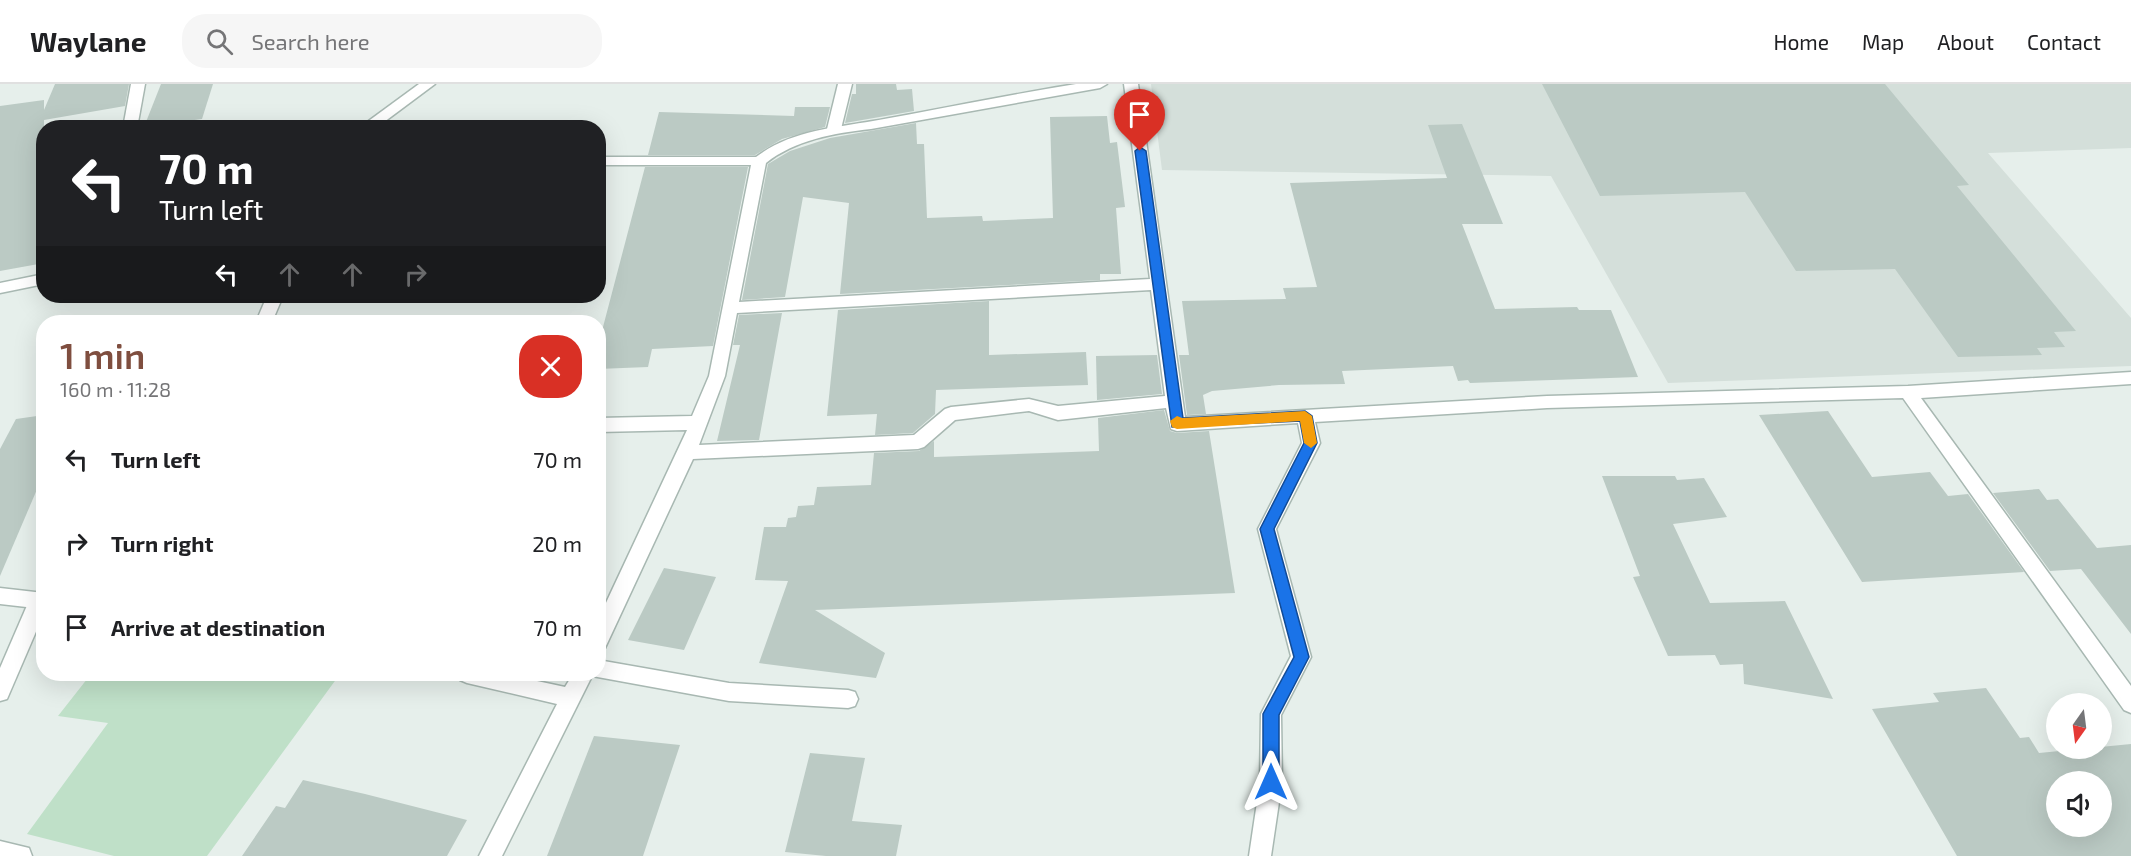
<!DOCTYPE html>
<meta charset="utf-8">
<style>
:root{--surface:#fff;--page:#f6f6f6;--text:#202124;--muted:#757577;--line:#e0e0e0;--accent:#7f4e3f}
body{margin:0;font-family:"Exo 2",sans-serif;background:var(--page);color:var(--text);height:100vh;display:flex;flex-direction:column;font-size:22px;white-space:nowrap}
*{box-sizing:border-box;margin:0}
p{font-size:20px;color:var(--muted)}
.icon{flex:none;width:33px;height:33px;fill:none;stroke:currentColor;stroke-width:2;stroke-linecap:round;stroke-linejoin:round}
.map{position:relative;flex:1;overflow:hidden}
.side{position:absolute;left:36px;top:231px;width:570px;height:366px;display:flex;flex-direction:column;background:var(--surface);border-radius:24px;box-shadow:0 6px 24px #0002}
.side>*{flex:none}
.banner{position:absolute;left:36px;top:36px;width:570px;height:183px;border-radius:24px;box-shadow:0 6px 24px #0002;background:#202124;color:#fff;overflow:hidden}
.needle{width:39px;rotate:194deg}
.controls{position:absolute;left:2046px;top:609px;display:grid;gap:12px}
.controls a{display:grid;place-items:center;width:66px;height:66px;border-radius:50%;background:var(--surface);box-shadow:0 6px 24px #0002;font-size:30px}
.pin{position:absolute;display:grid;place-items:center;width:51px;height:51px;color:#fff;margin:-62px -26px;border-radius:50% 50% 50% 0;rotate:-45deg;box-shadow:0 0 6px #0007}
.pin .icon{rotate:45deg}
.me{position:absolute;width:66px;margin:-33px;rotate:0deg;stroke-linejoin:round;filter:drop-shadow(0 0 4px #0008)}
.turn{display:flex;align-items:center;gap:21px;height:126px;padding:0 24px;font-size:27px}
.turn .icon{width:78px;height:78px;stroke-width:2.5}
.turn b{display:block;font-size:42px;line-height:51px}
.lanes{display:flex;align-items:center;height:57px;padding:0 24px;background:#0003;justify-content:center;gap:30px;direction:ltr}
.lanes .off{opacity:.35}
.round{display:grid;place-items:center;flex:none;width:63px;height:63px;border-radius:24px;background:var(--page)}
.head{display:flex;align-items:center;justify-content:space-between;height:102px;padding:0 24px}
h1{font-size:36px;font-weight:600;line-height:45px;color:var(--accent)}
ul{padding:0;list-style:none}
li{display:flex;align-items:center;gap:18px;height:84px;padding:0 24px}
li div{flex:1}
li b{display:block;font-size:22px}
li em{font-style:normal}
header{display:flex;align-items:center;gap:36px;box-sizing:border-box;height:84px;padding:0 30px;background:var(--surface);border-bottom:2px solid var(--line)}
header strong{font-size:28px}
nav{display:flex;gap:33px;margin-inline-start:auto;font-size:21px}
.search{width:420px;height:54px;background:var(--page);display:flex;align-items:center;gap:15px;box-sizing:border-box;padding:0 21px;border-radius:24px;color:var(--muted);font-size:22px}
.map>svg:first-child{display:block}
.built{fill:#d4dfda}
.green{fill:#bfe0c8}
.building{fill:#bbcac4;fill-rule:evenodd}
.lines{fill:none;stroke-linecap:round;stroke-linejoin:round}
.service-casing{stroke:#a8b8b2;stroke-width:3}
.minor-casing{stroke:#a8b8b2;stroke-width:3}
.tertiary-casing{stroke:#a8b8b2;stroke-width:3}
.service{fill:#fff;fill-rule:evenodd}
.minor{fill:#fff;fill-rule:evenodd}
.tertiary{fill:#fff;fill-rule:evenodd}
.route{fill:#1a73e8;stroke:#114b97;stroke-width:1.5}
.slow{fill:#f59e0b}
</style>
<header>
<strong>Waylane</strong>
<div class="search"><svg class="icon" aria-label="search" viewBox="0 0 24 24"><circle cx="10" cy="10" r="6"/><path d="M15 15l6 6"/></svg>Search here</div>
<nav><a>Home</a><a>Map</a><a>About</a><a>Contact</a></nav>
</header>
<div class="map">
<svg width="2131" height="772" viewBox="0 0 2131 772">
<rect width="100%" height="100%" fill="#e6efeb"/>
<path class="built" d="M 1151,0 L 2131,0 L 2131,64 L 1988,69 L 2131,234 L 2131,282 L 1668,299 L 1551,92 L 1162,86 Z"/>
<path class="green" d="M 91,590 L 340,590 L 207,772 L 114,772 L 27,750 L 108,639 L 58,632 Z"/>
<g class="building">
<path d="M 55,0 L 129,0 L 125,22 L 44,36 L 44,179 L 0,187 L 0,22 L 44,16 L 44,26 Z"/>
<path d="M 161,0 L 213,0 L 202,35 L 144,43 Z"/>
<path d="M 856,0 L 896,0 L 897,6 L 912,5 L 914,27 L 845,39 L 852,10 L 856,10 Z"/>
<path d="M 1542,0 L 1885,0 L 1969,101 L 1957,102 L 2076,247 L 2054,248 L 2065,263 L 2037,264 L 2042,271 L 1958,273 L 1895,185 L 1796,187 L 1745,108 L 1600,112 Z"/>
<path d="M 795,23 L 830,23 L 825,43 L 782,55 L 755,71 L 648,71 L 659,28 L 794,32 Z"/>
<path d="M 1107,32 L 1110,59 L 1117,58 L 1125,123 L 1116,124 L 1121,190 L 1100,190 L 1100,196 L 840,210 L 849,119 L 803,113 L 785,213 L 742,216 L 768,80 L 790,67 L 830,54 L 916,39 L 917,60 L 924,60 L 927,134 L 982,132 L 983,137 L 1053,134 L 1050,33 Z"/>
<path d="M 1462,40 L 1503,140 L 1462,140 L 1495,225 L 1577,223 L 1579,226 L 1611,226 L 1638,293 L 1470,299 L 1468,296 L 1458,297 L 1453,282 L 1342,287 L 1345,300 L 1279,301 L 1212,307 L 1203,311 L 1206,330 L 1187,331 L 1179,271 L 1189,271 L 1182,217 L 1286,215 L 1283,204 L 1317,203 L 1290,99 L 1447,94 L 1428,41 Z"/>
<path d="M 645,83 L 748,83 L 713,262 L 652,265 L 648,283 L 598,285 L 598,262 Z"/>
<path d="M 989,217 L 989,271 L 1086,268 L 1088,301 L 936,306 L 935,330 L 913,349 L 875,351 L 877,330 L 827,332 L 838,226 Z"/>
<path d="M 782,229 L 759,356 L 717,357 L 740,261 L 733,261 L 739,231 Z"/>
<path d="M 1157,271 L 1162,310 L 1097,316 L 1096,272 Z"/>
<path d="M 1164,326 L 1170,347 L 1177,349 L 1209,347 L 1235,509 L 815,526 L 885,569 L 876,594 L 759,579 L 788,497 L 755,496 L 764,443 L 786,443 L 788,434 L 796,433 L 798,422 L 814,421 L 817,403 L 871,401 L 874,369 L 919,367 L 934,357 L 934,373 L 1099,367 L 1098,334 Z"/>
<path d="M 1828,327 L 1872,393 L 1930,388 L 1948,412 L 1968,410 L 2024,488 L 1862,498 L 1759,331 Z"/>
<path d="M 44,331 L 44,389 L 0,492 L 0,365 L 16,335 Z"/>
<path d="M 1602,392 L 1675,392 L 1677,396 L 1704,394 L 1727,433 L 1673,440 L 1710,519 L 1785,517 L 1833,615 L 1744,600 L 1743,580 L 1720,581 L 1715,571 L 1668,572 L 1633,493 L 1640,492 Z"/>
<path d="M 2039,405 L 2047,416 L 2058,415 L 2097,464 L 2131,461 L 2131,550 L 2081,485 L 2050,487 L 1993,409 Z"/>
<path d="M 664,484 L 716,493 L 684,566 L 628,556 Z"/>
<path d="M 1986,604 L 2020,654 L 2029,653 L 2039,669 L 2131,660 L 2131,772 L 1957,772 L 1872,625 L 1939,618 L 1933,609 ZM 2056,698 L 2102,698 L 2102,742 L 2056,742 Z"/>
<path d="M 594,652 L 680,661 L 643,772 L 547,772 Z"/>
<path d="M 810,669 L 865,674 L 852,737 L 902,741 L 896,772 L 826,772 L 785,768 Z"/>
<path d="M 303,696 L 365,710 L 467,736 L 447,772 L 242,772 L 276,722 L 285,724 Z"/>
</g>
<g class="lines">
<defs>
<path id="service" d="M 838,0 L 852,0 L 841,45 L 834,49 L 827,45 Z"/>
<g id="minor">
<path d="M 131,0 L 145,0 L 137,44 L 123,44 Z"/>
<path d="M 419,0 L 435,0 L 376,44 L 359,44 Z"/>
<path d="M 1076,0 L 1107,0 L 1100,4 L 871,45 C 834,49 795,56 766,79 L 739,218 L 1150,195 L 1124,0 L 1138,0 L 1185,333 L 1547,312 L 1908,302 L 2131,288 L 2131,300 L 1921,314 L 2131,602 L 2131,629 L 2124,626 L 1903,314 L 1547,324 L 1315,338 L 1320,359 L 1276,445 L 1311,573 L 1281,631 L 1282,698 L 1271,772 L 1249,772 L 1260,698 L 1261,630 L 1291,572 L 1258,445 L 1302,359 L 1298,339 L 1177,347 L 1171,345 L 1166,324 L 1058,336 L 1029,327 L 955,336 L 924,363 L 918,365 L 693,375 L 605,564 L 598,567 L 598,536 L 687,346 L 598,348 L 598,334 L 692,332 L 709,292 L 751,81 L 598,81 L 598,73 L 756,73 C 790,47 832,44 873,37 C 940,25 1008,11 1076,0 ZM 1151,206 L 1165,312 L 1058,322 L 1029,315 L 951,323 L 945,325 L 914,351 L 699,361 L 725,292 L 737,229 Z"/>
<path d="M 44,190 L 44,200 L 0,209 L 0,199 Z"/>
<path d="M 267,212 L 283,212 L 272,238 L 256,238 Z"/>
<path d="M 0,504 L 44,509 L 44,525 L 0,520 Z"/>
<path d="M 598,576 L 729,599 L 848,606 L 855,608 L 858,615 L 855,622 L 848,624 L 729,617 L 592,592 L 502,772 L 479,772 L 557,620 L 467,599 L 460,596 L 457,590 L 505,590 L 565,603 L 573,590 L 598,590 Z"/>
<path d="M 0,757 L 29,764 L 32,772 L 0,772 Z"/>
</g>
<path id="tertiary" d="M 39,508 L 44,509 L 44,529 L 7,615 L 0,617 L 0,584 L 32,510 Z"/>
</defs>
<use href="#service" class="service-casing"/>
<use href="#minor" class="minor-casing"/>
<use href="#tertiary" class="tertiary-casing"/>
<use href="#service" class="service"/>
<use href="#minor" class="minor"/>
<use href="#tertiary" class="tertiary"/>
</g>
<path class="route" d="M 1140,63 L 1146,67 L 1183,334 L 1305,327 L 1312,332 L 1317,359 L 1274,445 L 1309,573 L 1279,631 L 1279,698 L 1277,703 L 1271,706 L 1265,703 L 1263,698 L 1263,630 L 1294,573 L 1260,445 L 1304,359 L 1300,337 L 1172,343 L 1135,67 Z"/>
<path class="slow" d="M 1305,327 L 1312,332 L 1317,359 L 1311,364 L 1304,359 L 1300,337 L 1177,345 L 1172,343 L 1170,337 L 1177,332 L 1182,334 Z"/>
</svg>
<div class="controls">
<a><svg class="needle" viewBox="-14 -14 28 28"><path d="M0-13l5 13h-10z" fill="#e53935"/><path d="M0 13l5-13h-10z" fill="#757577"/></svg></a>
<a><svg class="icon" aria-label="sound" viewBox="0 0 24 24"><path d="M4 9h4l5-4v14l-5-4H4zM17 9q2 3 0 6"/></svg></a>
</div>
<div class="pin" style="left:1140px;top:67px;background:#d93025"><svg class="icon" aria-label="arrive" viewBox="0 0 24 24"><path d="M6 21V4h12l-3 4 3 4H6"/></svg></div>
<svg class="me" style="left:1271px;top:698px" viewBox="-20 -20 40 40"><path d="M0-17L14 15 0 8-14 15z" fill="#1a73e8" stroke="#fff" stroke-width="4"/></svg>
<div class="banner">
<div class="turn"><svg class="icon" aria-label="left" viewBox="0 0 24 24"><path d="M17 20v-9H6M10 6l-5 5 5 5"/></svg><div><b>70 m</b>Turn left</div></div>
<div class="lanes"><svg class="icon" aria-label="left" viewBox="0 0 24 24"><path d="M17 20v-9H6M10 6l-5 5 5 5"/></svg><svg class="icon off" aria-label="ahead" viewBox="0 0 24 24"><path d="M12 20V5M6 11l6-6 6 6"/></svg><svg class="icon off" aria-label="ahead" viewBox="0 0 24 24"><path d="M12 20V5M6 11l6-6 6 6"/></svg><svg class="icon off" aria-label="right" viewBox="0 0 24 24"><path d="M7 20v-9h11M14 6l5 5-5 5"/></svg></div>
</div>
<section class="side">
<div class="head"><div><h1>1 min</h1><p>160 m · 11:28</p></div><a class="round" style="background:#d93025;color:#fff"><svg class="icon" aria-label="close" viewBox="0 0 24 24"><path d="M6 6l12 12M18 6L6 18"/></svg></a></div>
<ul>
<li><svg class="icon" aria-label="left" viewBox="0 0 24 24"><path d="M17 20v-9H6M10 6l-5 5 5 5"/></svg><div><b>Turn left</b></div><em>70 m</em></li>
<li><svg class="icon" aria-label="right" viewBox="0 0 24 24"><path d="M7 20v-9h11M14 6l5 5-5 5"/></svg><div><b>Turn right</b></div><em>20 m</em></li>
<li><svg class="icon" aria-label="arrive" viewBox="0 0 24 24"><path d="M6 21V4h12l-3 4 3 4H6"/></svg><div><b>Arrive at destination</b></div><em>70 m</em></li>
</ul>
</section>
</div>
